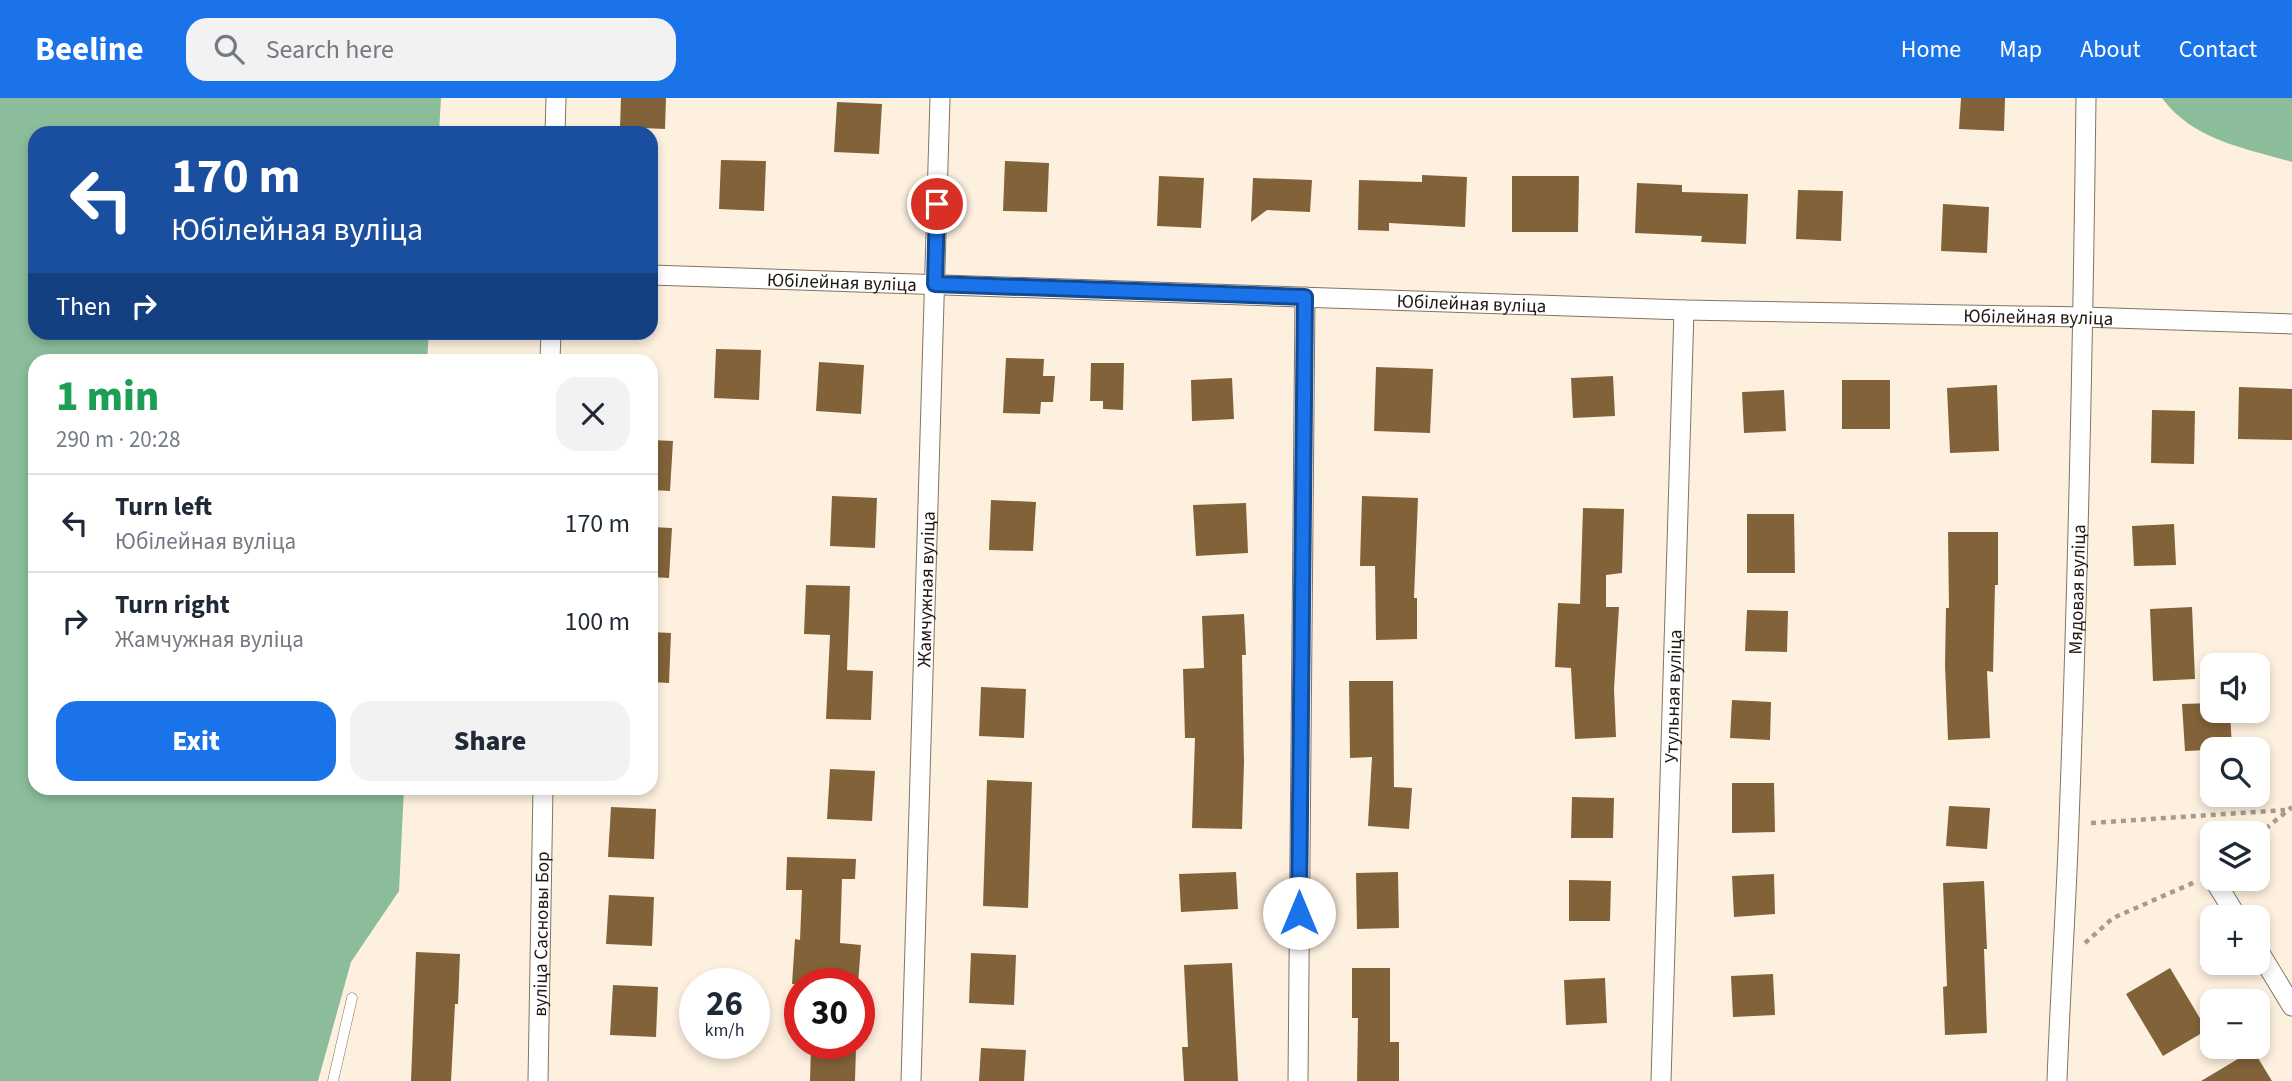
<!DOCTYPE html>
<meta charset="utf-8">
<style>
:root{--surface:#fff;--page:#f2f2f3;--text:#1f2937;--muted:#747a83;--line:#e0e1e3;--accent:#1a73e8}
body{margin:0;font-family:"Source Sans 3",sans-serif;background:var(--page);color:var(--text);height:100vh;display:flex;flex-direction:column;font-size:26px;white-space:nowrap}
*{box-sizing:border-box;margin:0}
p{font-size:23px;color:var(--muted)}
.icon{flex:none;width:38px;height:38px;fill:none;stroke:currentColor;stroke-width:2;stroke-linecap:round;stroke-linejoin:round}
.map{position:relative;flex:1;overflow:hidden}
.drawer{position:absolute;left:28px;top:256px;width:630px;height:441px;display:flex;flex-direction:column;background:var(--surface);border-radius:21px;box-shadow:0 4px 10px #0003}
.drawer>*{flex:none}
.hud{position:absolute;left:28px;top:28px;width:630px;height:214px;border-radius:21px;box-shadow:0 4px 10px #0003;background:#1a4fa0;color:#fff;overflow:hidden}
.buttons{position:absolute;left:2200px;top:555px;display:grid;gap:14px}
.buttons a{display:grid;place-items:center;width:70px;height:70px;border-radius:14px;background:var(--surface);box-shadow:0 4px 10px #0003;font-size:35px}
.speed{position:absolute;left:679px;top:870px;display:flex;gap:14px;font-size:35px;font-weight:700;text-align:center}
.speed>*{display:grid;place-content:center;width:91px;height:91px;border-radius:50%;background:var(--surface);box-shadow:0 4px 10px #0003;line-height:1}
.speed small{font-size:18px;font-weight:400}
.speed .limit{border:10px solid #d22;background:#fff;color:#111}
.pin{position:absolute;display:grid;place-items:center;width:60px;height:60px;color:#fff;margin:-30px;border:4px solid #fff;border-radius:50%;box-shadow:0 2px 7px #0007}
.me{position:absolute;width:77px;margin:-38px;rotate:0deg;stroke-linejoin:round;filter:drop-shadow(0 0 5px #0008)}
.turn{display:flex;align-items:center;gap:24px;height:147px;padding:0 28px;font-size:32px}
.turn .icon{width:91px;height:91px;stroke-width:2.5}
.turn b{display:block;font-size:49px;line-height:60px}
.then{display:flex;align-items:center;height:66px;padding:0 28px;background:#0003;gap:14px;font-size:26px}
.round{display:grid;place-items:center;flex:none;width:74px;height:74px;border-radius:21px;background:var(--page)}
.headline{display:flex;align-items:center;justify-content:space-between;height:119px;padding:0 28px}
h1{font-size:42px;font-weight:800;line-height:52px;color:#1e9e55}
.button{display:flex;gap:14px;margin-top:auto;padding:14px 28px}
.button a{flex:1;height:80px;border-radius:21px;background:var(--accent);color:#fff;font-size:28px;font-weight:800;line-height:80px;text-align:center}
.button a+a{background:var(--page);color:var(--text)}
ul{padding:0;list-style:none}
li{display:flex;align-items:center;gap:21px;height:98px;padding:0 28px;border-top:2px solid var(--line)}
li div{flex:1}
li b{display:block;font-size:26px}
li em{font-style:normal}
header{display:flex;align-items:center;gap:42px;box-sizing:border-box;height:98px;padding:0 35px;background:var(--accent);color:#fff}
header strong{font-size:33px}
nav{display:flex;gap:38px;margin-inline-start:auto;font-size:24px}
.search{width:490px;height:63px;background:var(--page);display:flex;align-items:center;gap:18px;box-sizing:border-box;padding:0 24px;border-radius:21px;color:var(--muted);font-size:26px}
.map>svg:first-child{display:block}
.forest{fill:#8bbd9b}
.building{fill:#826339}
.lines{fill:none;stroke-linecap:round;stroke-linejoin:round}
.service-casing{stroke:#837461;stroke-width:11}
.minor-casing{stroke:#837461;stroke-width:21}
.path{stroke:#a69b8e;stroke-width:4.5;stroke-dasharray:5 5;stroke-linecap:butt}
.service{stroke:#fff;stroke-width:10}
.minor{stroke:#fff;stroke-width:19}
.route-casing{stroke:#114b97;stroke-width:18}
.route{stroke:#1a73e8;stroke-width:12}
.labels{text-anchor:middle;stroke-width:5;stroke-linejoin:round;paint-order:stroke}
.street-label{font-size:19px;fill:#1e1810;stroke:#fff}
</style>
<header>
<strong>Beeline</strong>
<div class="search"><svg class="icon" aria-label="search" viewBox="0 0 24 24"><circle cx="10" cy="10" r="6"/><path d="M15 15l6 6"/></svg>Search here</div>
<nav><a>Home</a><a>Map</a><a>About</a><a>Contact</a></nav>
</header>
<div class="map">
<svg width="2292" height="983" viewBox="0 0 2292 983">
<rect width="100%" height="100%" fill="#fef0df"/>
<g class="forest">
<path d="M 0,0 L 441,0 L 439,35 L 35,35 L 35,234 L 429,235 L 427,262 L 35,262 L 35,690 L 404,690 L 399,793 L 351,864 L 318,983 L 0,983 Z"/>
<path d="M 2162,0 L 2292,0 L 2292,64 C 2244,50 2193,42 2162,0 Z"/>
</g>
<g class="building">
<path d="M 621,0 L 666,0 L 665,31 L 620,29 Z"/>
<path d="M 1961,0 L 2005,0 L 2004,33 L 1959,31 Z"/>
<path d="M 837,4 L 882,6 L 879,56 L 834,54 Z"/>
<path d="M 721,62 L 766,63 L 764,113 L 719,111 Z"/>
<path d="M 1005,63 L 1049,65 L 1047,114 L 1003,113 Z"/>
<path d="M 1422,77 L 1467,79 L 1465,129 L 1389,125 L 1389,133 L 1358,132 L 1359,82 L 1422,84 Z"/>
<path d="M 1159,78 L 1204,80 L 1201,130 L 1157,128 Z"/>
<path d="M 1512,78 L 1579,78 L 1578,134 L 1512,134 Z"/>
<path d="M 1253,80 L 1312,82 L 1310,114 L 1267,112 L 1251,124 Z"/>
<path d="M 1637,85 L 1682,87 L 1682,94 L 1748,96 L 1746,146 L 1701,144 L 1702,138 L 1635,135 Z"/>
<path d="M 1798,92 L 1843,93 L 1841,143 L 1796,141 Z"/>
<path d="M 1943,106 L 1989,109 L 1987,155 L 1941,153 Z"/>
<path d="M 716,251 L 761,252 L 759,302 L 714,300 Z"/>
<path d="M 1006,260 L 1044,261 L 1043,278 L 1055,278 L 1053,304 L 1041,304 L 1040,316 L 1003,315 Z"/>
<path d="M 819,264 L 864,267 L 861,316 L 816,313 Z"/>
<path d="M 1091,265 L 1124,265 L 1123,312 L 1103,311 L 1103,303 L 1090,303 Z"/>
<path d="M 1376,269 L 1433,271 L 1430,335 L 1374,333 Z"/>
<path d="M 1613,278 L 1615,318 L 1573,320 L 1571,280 Z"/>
<path d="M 1232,280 L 1234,321 L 1192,323 L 1191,282 Z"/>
<rect x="1842" y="282" width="48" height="49"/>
<path d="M 1997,287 L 1999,353 L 1950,355 L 1947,290 Z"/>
<path d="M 2239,289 L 2292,291 L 2292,342 L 2238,341 Z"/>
<path d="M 1784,292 L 1786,333 L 1744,335 L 1742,294 Z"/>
<path d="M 2152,312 L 2195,313 L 2194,366 L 2151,365 Z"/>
<path d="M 651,342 L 673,343 L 670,393 L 651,392 Z"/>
<path d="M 832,398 L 877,400 L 875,450 L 830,448 Z"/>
<path d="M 1362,398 L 1418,400 L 1414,500 L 1417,500 L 1417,541 L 1376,542 L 1375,468 L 1360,468 Z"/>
<path d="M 991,402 L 1036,404 L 1033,453 L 989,452 Z"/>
<path d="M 1246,405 L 1248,455 L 1196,458 L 1193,407 Z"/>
<path d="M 1583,410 L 1624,411 L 1622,475 L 1606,477 L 1606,509 L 1619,509 L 1614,591 L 1616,639 L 1575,641 L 1571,570 L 1555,569 L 1558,505 L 1580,506 Z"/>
<path d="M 1747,416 L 1794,416 L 1795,475 L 1747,475 Z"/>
<path d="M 2174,426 L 2176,467 L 2134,468 L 2132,428 Z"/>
<path d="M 651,429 L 672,430 L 669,480 L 651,479 Z"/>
<path d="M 1948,434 L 1998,434 L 1998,487 L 1995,487 L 1993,574 L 1987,573 L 1990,640 L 1948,642 L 1945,567 L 1946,510 L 1949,510 Z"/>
<path d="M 806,487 L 850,488 L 847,572 L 873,573 L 871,622 L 826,621 L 830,537 L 804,536 Z"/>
<path d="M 2192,509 L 2195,581 L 2153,583 L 2150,511 Z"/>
<path d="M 1747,512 L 1788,513 L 1787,554 L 1745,553 Z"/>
<path d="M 1244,516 L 1246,557 L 1242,557 L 1244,664 L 1242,731 L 1192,730 L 1195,640 L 1185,640 L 1183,571 L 1204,570 L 1202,518 Z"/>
<path d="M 651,534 L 671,535 L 669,585 L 651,584 Z"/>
<path d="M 1349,583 L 1393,583 L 1394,689 L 1412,690 L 1409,731 L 1368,728 L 1372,659 L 1350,660 Z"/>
<path d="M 981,589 L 1026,591 L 1024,640 L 979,638 Z"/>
<path d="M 1732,602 L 1771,604 L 1770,642 L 1730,640 Z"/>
<path d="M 2212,605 L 2212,612 L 2230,612 L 2232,651 L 2185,653 L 2182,606 Z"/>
<path d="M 830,671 L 875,673 L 872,723 L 827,721 Z"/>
<path d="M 987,682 L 1032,684 L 1028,810 L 983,808 Z"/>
<path d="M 1732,685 L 1774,685 L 1775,734 L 1732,735 Z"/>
<path d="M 1572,699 L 1614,700 L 1613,740 L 1571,740 Z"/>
<path d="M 1949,708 L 1990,710 L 1987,751 L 1946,748 Z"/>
<path d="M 611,709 L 656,711 L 654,761 L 608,759 Z"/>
<path d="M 787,759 L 856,761 L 855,781 L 842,781 L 840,845 L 861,847 L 858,886 L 792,886 L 795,841 L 800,842 L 802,792 L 786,792 Z"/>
<path d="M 1236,774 L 1238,811 L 1181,814 L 1179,776 Z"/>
<path d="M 1398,774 L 1399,830 L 1357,831 L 1356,775 Z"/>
<path d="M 1774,776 L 1775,816 L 1734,819 L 1732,778 Z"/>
<path d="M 1569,782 L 1611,783 L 1610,823 L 1569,823 Z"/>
<path d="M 1984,783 L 1987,851 L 1984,851 L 1987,935 L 1945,937 L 1943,889 L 1947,888 L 1943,785 Z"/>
<path d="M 609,797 L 654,799 L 652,848 L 606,846 Z"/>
<path d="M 416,854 L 460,856 L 458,906 L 455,906 L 451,983 L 411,983 Z"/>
<path d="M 971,855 L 1016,857 L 1014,907 L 969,905 Z"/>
<path d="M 1232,865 L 1238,983 L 1184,983 L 1182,949 L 1188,949 L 1184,867 Z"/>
<path d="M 1352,870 L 1390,870 L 1390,944 L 1399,944 L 1399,983 L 1357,983 L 1358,920 L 1352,920 Z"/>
<path d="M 2170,870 L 2207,932 L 2163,958 L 2126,896 Z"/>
<path d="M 1773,876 L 1775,917 L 1733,919 L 1731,878 Z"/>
<path d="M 1605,880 L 1607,925 L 1566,927 L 1564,882 Z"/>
<path d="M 613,887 L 658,889 L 656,939 L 610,937 Z"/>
<path d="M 811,948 L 856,950 L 855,983 L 810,983 Z"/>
<path d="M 981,950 L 1026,952 L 1024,983 L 979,983 Z"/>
<path d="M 2253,952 L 2272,983 L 2201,983 Z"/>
</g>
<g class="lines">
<defs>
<path id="service" d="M 333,983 L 352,900"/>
<g id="minor">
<path d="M 555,35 L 556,0"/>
<path id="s1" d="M 651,177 L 1684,212 L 2083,219 L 2292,226"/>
<path d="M 550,262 L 551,234"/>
<path d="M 2213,780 L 2237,819"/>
<path d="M 2258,852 L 2292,908"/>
<path id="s2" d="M 538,983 L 543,690"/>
<path id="s3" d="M 911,983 L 940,0"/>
<path d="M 1298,983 L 1305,199"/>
<path id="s4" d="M 1661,983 L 1684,212"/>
<path id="s5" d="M 2057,983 C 2060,897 2066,811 2069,724 C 2078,483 2083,241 2086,0"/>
</g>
</defs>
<use href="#service" class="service-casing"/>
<use href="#minor" class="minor-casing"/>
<g class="path">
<path d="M 2091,725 L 2285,712"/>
<path d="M 2258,737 L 2292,709"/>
<path d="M 2085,845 L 2113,820 L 2195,784"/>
</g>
<use href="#service" class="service"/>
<use href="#minor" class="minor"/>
</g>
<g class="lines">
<defs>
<path id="route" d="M 937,106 L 935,186 L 1305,199 L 1299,815"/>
</defs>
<use href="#route" class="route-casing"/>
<use href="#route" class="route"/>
</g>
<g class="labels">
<g class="street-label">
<text dy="7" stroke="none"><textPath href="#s1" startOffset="191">Юбілейная вуліца</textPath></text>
<text dy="7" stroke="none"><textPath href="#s1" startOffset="821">Юбілейная вуліца</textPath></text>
<text dy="7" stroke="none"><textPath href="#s1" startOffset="1388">Юбілейная вуліца</textPath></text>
<text dy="7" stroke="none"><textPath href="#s3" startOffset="492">Жамчужная вуліца</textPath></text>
<text dy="7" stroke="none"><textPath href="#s5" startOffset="492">Мядовая вуліца</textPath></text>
<text dy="7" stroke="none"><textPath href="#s4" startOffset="385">Утульная вуліца</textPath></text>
<text dy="7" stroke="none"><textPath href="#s2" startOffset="147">вуліца Сасновы Бор</textPath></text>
</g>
</g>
</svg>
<div class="buttons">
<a><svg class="icon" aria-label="sound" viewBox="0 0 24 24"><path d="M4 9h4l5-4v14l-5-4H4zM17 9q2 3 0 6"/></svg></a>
<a><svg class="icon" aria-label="search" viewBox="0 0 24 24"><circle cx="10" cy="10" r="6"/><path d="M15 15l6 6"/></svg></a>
<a><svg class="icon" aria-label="layers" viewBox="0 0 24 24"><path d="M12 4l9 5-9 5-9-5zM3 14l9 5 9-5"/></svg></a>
<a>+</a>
<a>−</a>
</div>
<div class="speed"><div>26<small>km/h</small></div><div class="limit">30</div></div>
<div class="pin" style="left:937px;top:106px;background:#d93025"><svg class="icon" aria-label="arrive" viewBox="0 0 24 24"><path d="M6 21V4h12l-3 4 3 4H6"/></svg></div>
<svg class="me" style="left:1299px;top:815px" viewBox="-20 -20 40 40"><circle r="19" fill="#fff"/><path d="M0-13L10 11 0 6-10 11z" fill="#1a73e8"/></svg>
<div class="hud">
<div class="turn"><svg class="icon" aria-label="left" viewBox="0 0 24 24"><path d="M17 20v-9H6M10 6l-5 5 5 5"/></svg><div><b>170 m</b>Юбілейная вуліца</div></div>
<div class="then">Then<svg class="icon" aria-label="right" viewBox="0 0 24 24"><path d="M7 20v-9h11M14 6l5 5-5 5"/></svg></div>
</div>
<section class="drawer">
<div class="headline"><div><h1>1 min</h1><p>290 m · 20:28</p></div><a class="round"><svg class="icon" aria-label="close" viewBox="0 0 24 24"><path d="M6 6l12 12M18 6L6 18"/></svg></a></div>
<ul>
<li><svg class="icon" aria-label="left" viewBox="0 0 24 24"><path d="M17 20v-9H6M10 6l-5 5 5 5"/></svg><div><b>Turn left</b><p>Юбілейная вуліца</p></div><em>170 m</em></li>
<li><svg class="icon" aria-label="right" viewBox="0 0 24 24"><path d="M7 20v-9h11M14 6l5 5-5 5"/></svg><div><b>Turn right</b><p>Жамчужная вуліца</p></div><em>100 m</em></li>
</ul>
<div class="button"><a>Exit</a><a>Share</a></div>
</section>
</div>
